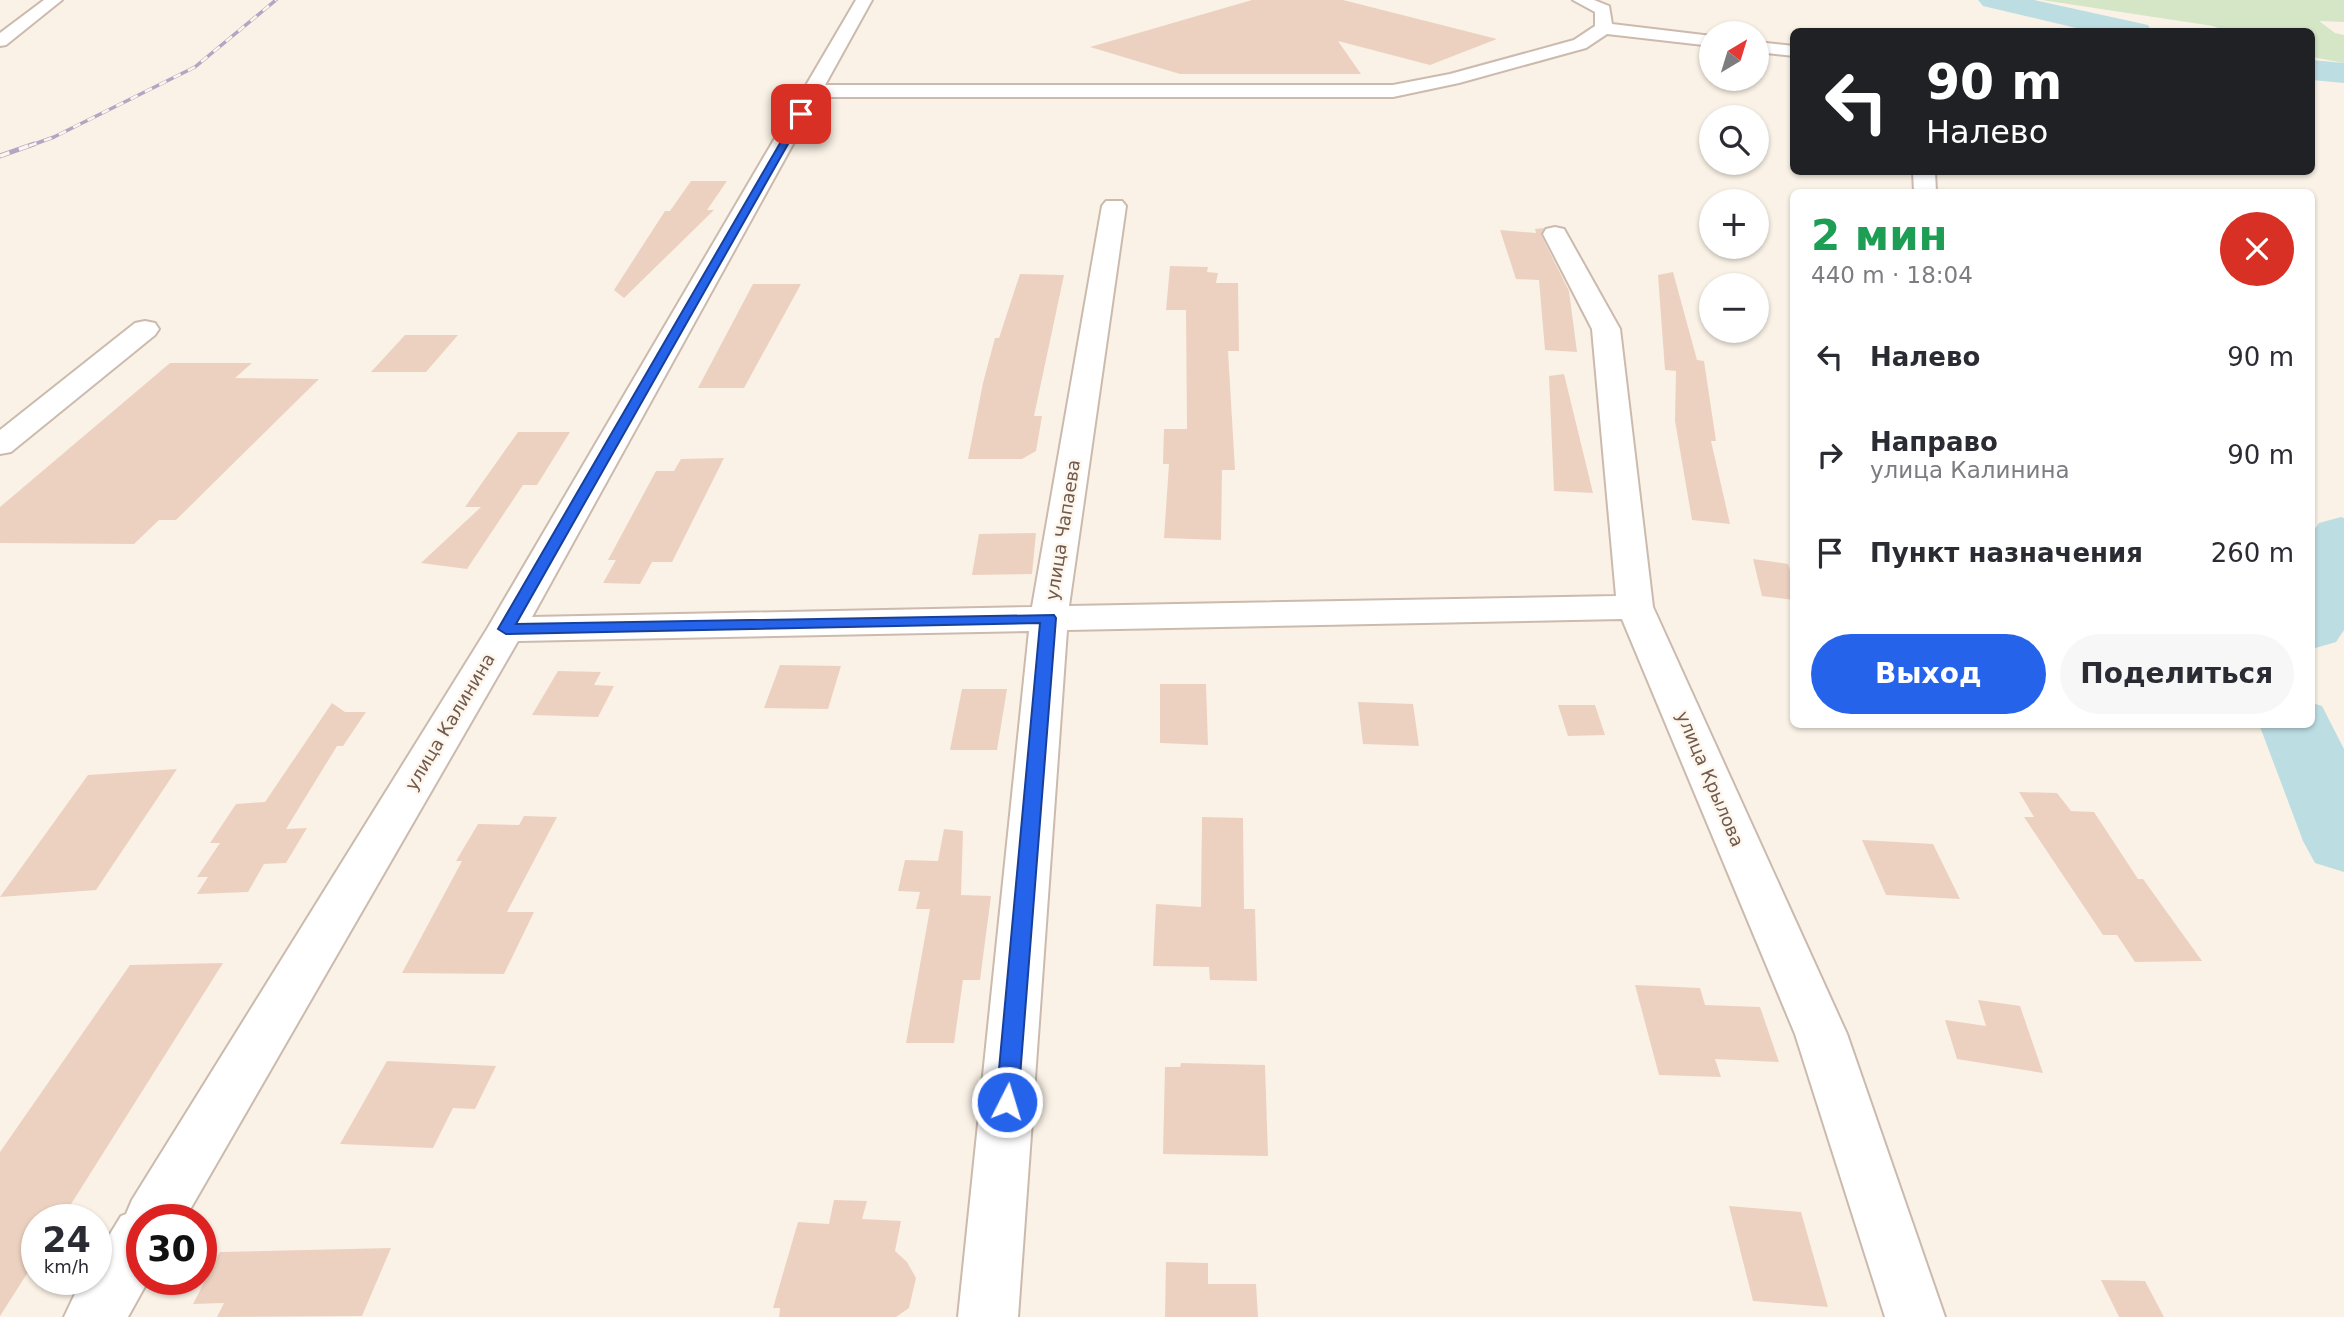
<!DOCTYPE html>
<html lang="ru">
<meta charset="utf-8">
<style>
:root{--surface:#fff;--page:#f7f7f7;--text:#2b2b33;--muted:#7c7c81;--accent:#2563eb}
body{margin:0;font-family:"DejaVu Sans",sans-serif;background:var(--page);color:var(--text);height:100vh;display:flex;flex-direction:column;font-size:26px;white-space:nowrap}
*{box-sizing:border-box;margin:0}
p{font-size:23px;color:var(--muted)}
.icon{flex:none;width:38px;height:38px;fill:none;stroke:currentColor;stroke-width:2;stroke-linecap:round;stroke-linejoin:round}
.map{position:relative;flex:1;overflow:hidden}
.details{position:absolute;left:1790px;top:189px;width:525px;height:539px;display:flex;flex-direction:column;background:var(--surface);border-radius:10px;box-shadow:0 2px 5px #0004}
.details>*{flex:none}
.guide{position:absolute;left:1790px;top:28px;width:525px;height:147px;border-radius:10px;box-shadow:0 2px 5px #0004;background:#202124;color:#fff;overflow:hidden}
.needle{width:46px;rotate:38deg}
.buttons{position:absolute;left:1699px;top:21px;display:grid;gap:14px}
.buttons a{display:grid;place-items:center;width:70px;height:70px;border-radius:50%;background:var(--surface);box-shadow:0 2px 5px #0004;font-size:35px}
.speed{position:absolute;left:21px;top:1204px;display:flex;gap:14px;font-size:35px;font-weight:700;text-align:center}
.speed>*{display:grid;place-content:center;width:91px;height:91px;border-radius:50%;background:var(--surface);box-shadow:0 2px 5px #0004;line-height:1}
.speed small{font-size:18px;font-weight:400}
.speed .limit{border:10px solid #d22;background:#fff;color:#111}
.pin{position:absolute;display:grid;place-items:center;width:60px;height:60px;color:#fff;margin:-30px;border-radius:14px;box-shadow:0 4px 10px #0006}
.me{position:absolute;width:77px;margin:-38px;rotate:5deg;stroke-linejoin:round;filter:drop-shadow(0 0 5px #0008)}
.turn{display:flex;align-items:center;gap:24px;height:147px;padding:0 21px;font-size:32px}
.turn .icon{width:91px;height:91px;stroke-width:2.5}
.turn b{display:block;font-size:49px;line-height:60px}
.round{display:grid;place-items:center;flex:none;width:74px;height:74px;border-radius:37px;background:var(--page)}
.headline{display:flex;align-items:center;justify-content:space-between;height:119px;padding:0 21px}
h1{font-size:42px;font-weight:600;line-height:52px;color:#1e9e55}
.cta{display:flex;gap:14px;margin-top:auto;padding:14px 21px}
.cta a{flex:1;height:80px;border-radius:42px;background:var(--accent);color:#fff;font-size:28px;font-weight:600;line-height:80px;text-align:center}
.cta a+a{background:var(--page);color:var(--text)}
ul{padding:0;list-style:none}
li{display:flex;align-items:center;gap:21px;height:98px;padding:0 21px}
li div{flex:1}
li b{display:block;font-size:26px}
li em{font-style:normal}
.map>svg:first-child{display:block}
.green{fill:#d4e6c6}
.lines{fill:none;stroke-linecap:round;stroke-linejoin:round}
.river{fill:#bcdde2;fill-rule:evenodd}
.building{fill:#edd1c0}
.minor-casing{stroke:#cbbaad;stroke-width:4}
.minor{fill:#fff;fill-rule:evenodd}
.rail-far1-casing{stroke:#b4a5c2;stroke-width:3.5}
.rail-casing{stroke:#b4a5c2;stroke-width:5}
.rail-far1{stroke:#fdf6ec;stroke-width:2.5;stroke-dasharray:8;stroke-linecap:butt}
.rail{stroke:#fdf6ec;stroke-width:3.5;stroke-dasharray:10;stroke-linecap:butt}
.route{fill:#2563eb;stroke:#184099;stroke-width:2}
.labels{text-anchor:middle;stroke-width:5;stroke-linejoin:round;paint-order:stroke}
.street-label{font-size:18px;fill:#71594d;stroke:#fdf6ec}
</style>
<div class="map">
<svg width="2344" height="1317" viewBox="0 0 2344 1317">
<rect width="100%" height="100%" fill="#faf2e6"/>
<path class="green" d="M 2042,0 L 2344,0 L 2344,22 L 2319,21 L 2335,33 L 2344,35 L 2344,63 L 2312,57 L 2312,32 L 2229,32 L 2213,26 Z"/>
<g class="lines">
<g class="river">
<path d="M 1978,0 L 2034,0 L 2148,25 L 2152,32 L 2093,32 L 1983,6 Z"/>
<path d="M 2312,60 L 2344,63 L 2344,83 L 2312,80 Z"/>
<path d="M 2341,517 L 2344,518 L 2344,630 L 2336,642 L 2312,649 L 2312,533 L 2319,523 Z"/>
<path d="M 2312,703 L 2322,706 L 2344,749 L 2344,872 L 2315,863 L 2303,841 L 2259,724 L 2312,724 Z"/>
</g>
</g>
<g class="building">
<path d="M 1252,0 L 1343,0 L 1497,39 L 1430,65 L 1338,41 L 1361,74 L 1180,74 L 1090,47 Z"/>
<path d="M 691,181 L 727,181 L 707,210 L 714,210 L 624,298 L 614,290 L 665,211 L 670,211 Z"/>
<path d="M 1544,228 L 1541,235 L 1569,291 L 1577,352 L 1545,350 L 1539,280 L 1516,279 L 1500,230 L 1536,233 L 1535,229 Z"/>
<path d="M 1170,266 L 1208,267 L 1207,272 L 1218,273 L 1216,283 L 1238,283 L 1239,351 L 1228,351 L 1235,470 L 1222,470 L 1221,540 L 1164,538 L 1169,464 L 1163,464 L 1164,429 L 1187,429 L 1186,310 L 1166,310 Z"/>
<path d="M 1673,272 L 1697,360 L 1704,361 L 1716,441 L 1711,441 L 1730,524 L 1692,520 L 1675,421 L 1676,371 L 1665,370 L 1658,275 Z"/>
<path d="M 1020,274 L 1064,275 L 1034,416 L 1042,416 L 1036,451 L 1022,459 L 968,459 L 983,383 L 995,338 L 999,338 Z"/>
<path d="M 753,284 L 801,284 L 744,388 L 698,388 Z"/>
<path d="M 405,335 L 458,335 L 426,372 L 371,372 Z"/>
<path d="M 170,363 L 252,363 L 235,378 L 319,379 L 176,520 L 159,520 L 134,544 L 0,543 L 0,507 Z"/>
<path d="M 1564,374 L 1593,493 L 1554,491 L 1549,376 Z"/>
<path d="M 518,432 L 570,432 L 537,485 L 523,485 L 467,569 L 421,563 L 481,507 L 465,507 Z"/>
<path d="M 724,458 L 672,562 L 652,562 L 640,584 L 603,583 L 616,560 L 608,560 L 656,471 L 674,471 L 681,459 Z"/>
<path d="M 1036,533 L 1032,574 L 972,575 L 979,534 Z"/>
<path d="M 1753,559 L 1788,564 L 1794,585 L 1794,600 L 1762,596 Z"/>
<path d="M 780,665 L 841,666 L 828,709 L 764,708 Z"/>
<path d="M 558,671 L 601,672 L 594,685 L 614,686 L 598,717 L 532,715 Z"/>
<path d="M 1160,684 L 1206,684 L 1208,745 L 1160,743 Z"/>
<path d="M 962,689 L 1007,689 L 997,750 L 950,750 Z"/>
<path d="M 1358,702 L 1413,704 L 1419,746 L 1363,744 Z"/>
<path d="M 332,703 L 345,712 L 366,712 L 343,746 L 337,746 L 286,829 L 307,828 L 286,863 L 264,864 L 248,892 L 197,894 L 208,877 L 197,877 L 220,843 L 210,843 L 236,804 L 265,802 Z"/>
<path d="M 1558,705 L 1595,705 L 1605,735 L 1568,736 Z"/>
<path d="M 177,769 L 96,890 L 0,897 L 88,775 Z"/>
<path d="M 2019,792 L 2057,793 L 2071,811 L 2094,812 L 2138,879 L 2143,879 L 2202,961 L 2135,962 L 2117,935 L 2103,935 L 2024,817 L 2034,817 Z"/>
<path d="M 524,816 L 557,817 L 507,912 L 534,912 L 504,974 L 402,973 L 462,861 L 456,861 L 478,824 L 519,825 Z"/>
<path d="M 1202,817 L 1243,818 L 1244,909 L 1255,909 L 1257,981 L 1210,980 L 1209,967 L 1153,966 L 1156,904 L 1201,907 Z"/>
<path d="M 944,829 L 963,831 L 961,895 L 991,896 L 980,980 L 963,980 L 954,1043 L 906,1043 L 930,909 L 916,909 L 920,892 L 898,891 L 905,860 L 938,861 Z"/>
<path d="M 1862,840 L 1933,844 L 1960,899 L 1886,895 Z"/>
<path d="M 223,963 L 61,1220 L 37,1220 L 37,1258 L 0,1316 L 0,1152 L 130,965 Z"/>
<path d="M 1635,985 L 1700,988 L 1705,1005 L 1760,1007 L 1779,1062 L 1715,1059 L 1721,1077 L 1659,1075 Z"/>
<path d="M 1978,1000 L 2020,1006 L 2043,1073 L 1957,1059 L 1945,1020 L 1986,1026 Z"/>
<path d="M 387,1061 L 496,1066 L 475,1109 L 453,1108 L 433,1148 L 340,1144 Z"/>
<path d="M 1181,1063 L 1265,1065 L 1268,1156 L 1163,1154 L 1165,1067 L 1180,1067 Z"/>
<path d="M 834,1200 L 867,1201 L 862,1219 L 901,1221 L 895,1251 L 907,1262 L 916,1278 L 909,1308 L 896,1317 L 779,1317 L 780,1308 L 773,1308 L 798,1222 L 829,1224 Z"/>
<path d="M 1729,1206 L 1801,1212 L 1828,1307 L 1753,1301 Z"/>
<path d="M 391,1248 L 362,1316 L 217,1317 L 224,1303 L 193,1304 L 220,1252 Z"/>
<path d="M 1166,1262 L 1208,1263 L 1208,1284 L 1256,1284 L 1258,1317 L 1165,1317 Z"/>
<path d="M 2101,1280 L 2145,1281 L 2164,1317 L 2119,1317 Z"/>
</g>
<g class="lines">
<defs>
<g id="minor">
<path d="M 44,0 L 62,0 L 6,45 L 0,46 L 0,33 Z"/>
<path d="M 856,0 L 872,0 L 825,85 L 1393,85 L 1450,74 L 1574,40 L 1595,26 L 1595,12 L 1573,0 L 1594,0 L 1609,6 L 1612,24 L 1712,36 L 1712,46 L 1607,34 L 1586,48 L 1459,83 L 1393,97 L 819,97 L 532,617 L 1032,607 L 1102,206 L 1106,201 L 1122,201 L 1126,206 L 1069,606 L 1616,596 L 1592,329 L 1543,234 L 1546,229 L 1555,227 L 1564,229 L 1620,329 L 1653,607 L 1847,1034 L 1945,1317 L 1885,1317 L 1795,1034 L 1622,619 L 1067,630 L 1018,1317 L 958,1317 L 1029,631 L 518,641 L 184,1220 L 142,1220 L 142,1279 L 149,1279 L 128,1317 L 64,1317 L 82,1279 L 96,1279 L 96,1257 L 121,1216 L 126,1214 L 132,1200 L 487,629 Z"/>
<path d="M 1757,42 L 1794,46 L 1794,56 L 1757,52 Z"/>
<path d="M 1913,172 L 1935,172 L 1936,192 L 1914,192 Z"/>
<path d="M 145,321 L 155,323 L 159,329 L 155,335 L 11,452 L 0,454 L 0,430 L 135,323 Z"/>
</g>
</defs>
<use href="#minor" class="minor-casing"/>
<use href="#minor" class="minor"/>
<defs>
<path id="rail-far1" d="M 29,146 L 54,137 L 195,67 L 276,0"/>
<path id="rail" d="M 0,156 L 34,144"/>
</defs>
<use href="#rail-far1" class="rail-far1-casing"/>
<use href="#rail" class="rail-casing"/>
<use href="#rail-far1" class="rail-far1"/>
<use href="#rail" class="rail"/>
</g>
<path class="route" d="M 801,112 L 805,114 L 516,624 L 1054,615 L 1056,618 L 1018,1102 L 1014,1109 L 1007,1112 L 999,1109 L 996,1102 L 1040,623 L 506,634 L 498,629 L 797,114 Z"/>
<g class="labels">
<g class="street-label">
<text transform="translate(1063 530) rotate(-81)" y="6">улица Чапаева</text>
<text transform="translate(450 722) rotate(-59)" y="6">улица Калинина</text>
<text transform="translate(1710 779) rotate(67)" y="6">улица Крылова</text>
</g>
</g>
</svg>
<div class="buttons">
<a><svg class="needle" viewBox="-14 -14 28 28"><path d="M0-13l5 13h-10z" fill="#e53935"/><path d="M0 13l5-13h-10z" fill="#7c7c81"/></svg></a>
<a><svg class="icon" aria-label="search" viewBox="0 0 24 24"><circle cx="10" cy="10" r="6"/><path d="M15 15l6 6"/></svg></a>
<a>+</a>
<a>−</a>
</div>
<div class="speed"><div>24<small>km/h</small></div><div class="limit">30</div></div>
<div class="pin" style="left:801px;top:114px;background:#d93025"><svg class="icon" aria-label="arrive" viewBox="0 0 24 24"><path d="M6 21V4h12l-3 4 3 4H6"/></svg></div>
<svg class="me" style="left:1007px;top:1102px" viewBox="-20 -20 40 40"><circle r="17" fill="#2563eb" stroke="#fff" stroke-width="3"/><path d="M0-11L8 9 0 5-8 9z" fill="#fff"/></svg>
<div class="guide">
<div class="turn"><svg class="icon" aria-label="left" viewBox="0 0 24 24"><path d="M17 20v-9H6M10 6l-5 5 5 5"/></svg><div><b>90 m</b>Налево</div></div>
</div>
<section class="details">
<div class="headline"><div><h1>2 мин</h1><p>440 m · 18:04</p></div><a class="round" style="background:#d93025;color:#fff"><svg class="icon" aria-label="close" viewBox="0 0 24 24"><path d="M6 6l12 12M18 6L6 18"/></svg></a></div>
<ul>
<li><svg class="icon" aria-label="left" viewBox="0 0 24 24"><path d="M17 20v-9H6M10 6l-5 5 5 5"/></svg><div><b>Налево</b></div><em>90 m</em></li>
<li><svg class="icon" aria-label="right" viewBox="0 0 24 24"><path d="M7 20v-9h11M14 6l5 5-5 5"/></svg><div><b>Направо</b><p>улица Калинина</p></div><em>90 m</em></li>
<li><svg class="icon" aria-label="arrive" viewBox="0 0 24 24"><path d="M6 21V4h12l-3 4 3 4H6"/></svg><div><b>Пункт назначения</b></div><em>260 m</em></li>
</ul>
<div class="cta"><a>Выход</a><a>Поделиться</a></div>
</section>
</div>
